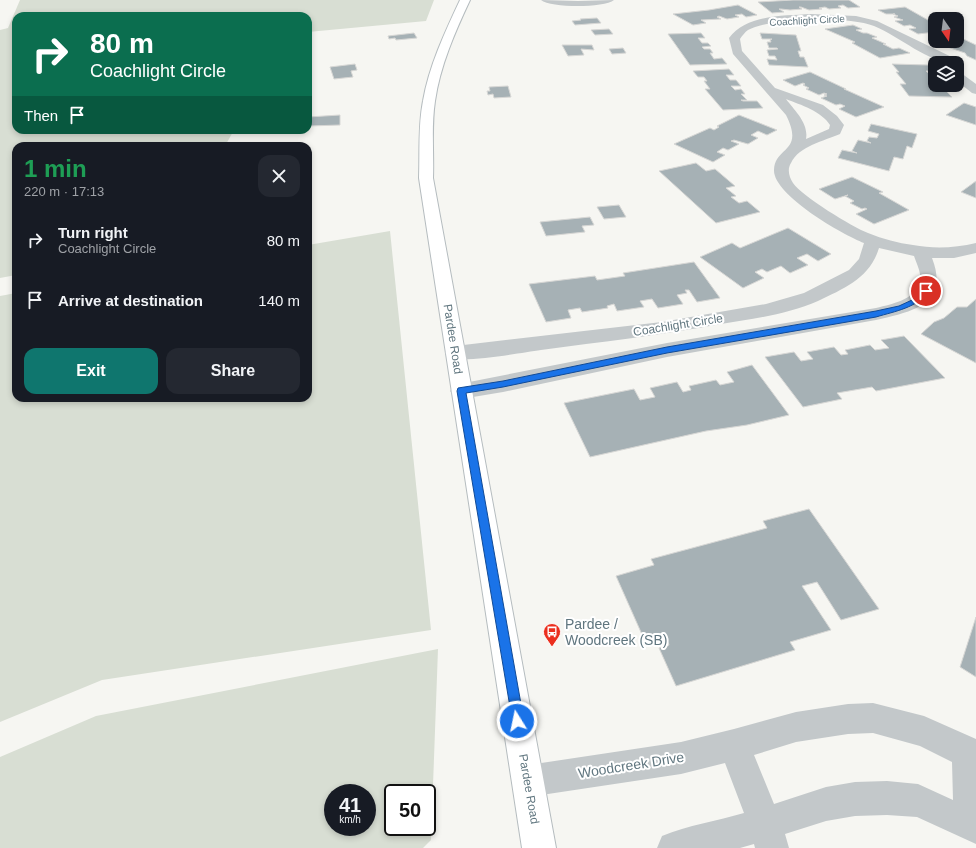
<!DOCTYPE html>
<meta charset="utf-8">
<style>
:root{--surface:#171b24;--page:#242831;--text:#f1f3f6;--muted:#9ea1a6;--accent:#0f766e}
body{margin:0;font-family:Arial,sans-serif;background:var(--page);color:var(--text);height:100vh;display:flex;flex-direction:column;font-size:15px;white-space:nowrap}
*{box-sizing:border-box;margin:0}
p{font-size:13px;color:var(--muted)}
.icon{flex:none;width:22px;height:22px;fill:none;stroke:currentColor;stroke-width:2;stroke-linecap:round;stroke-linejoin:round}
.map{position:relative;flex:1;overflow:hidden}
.sheet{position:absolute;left:12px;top:142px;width:300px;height:260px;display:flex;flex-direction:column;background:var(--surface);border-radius:12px;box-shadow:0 2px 6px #0003}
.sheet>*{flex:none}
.banner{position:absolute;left:12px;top:12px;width:300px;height:122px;border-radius:12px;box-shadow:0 2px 6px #0003;background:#0b6e4f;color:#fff;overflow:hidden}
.needle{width:26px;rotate:166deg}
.tools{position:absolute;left:928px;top:12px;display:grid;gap:8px}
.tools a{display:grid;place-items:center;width:36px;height:36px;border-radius:8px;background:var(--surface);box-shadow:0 2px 6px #0003;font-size:20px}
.speed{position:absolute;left:324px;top:784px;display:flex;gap:8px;font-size:20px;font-weight:700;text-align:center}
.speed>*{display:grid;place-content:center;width:52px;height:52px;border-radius:50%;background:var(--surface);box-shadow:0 2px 6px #0003;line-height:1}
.speed small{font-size:10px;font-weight:400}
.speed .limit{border:2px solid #111;border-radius:6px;background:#fff;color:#111}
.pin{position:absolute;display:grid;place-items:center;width:34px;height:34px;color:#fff;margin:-17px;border:2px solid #fff;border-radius:50%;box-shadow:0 1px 4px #0007}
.me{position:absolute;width:44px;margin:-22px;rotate:350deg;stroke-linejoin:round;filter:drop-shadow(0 0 3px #0008)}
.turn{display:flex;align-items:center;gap:14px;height:84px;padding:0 12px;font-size:18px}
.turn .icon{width:52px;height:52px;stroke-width:2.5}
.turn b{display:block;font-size:28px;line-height:34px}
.then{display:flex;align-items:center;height:38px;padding:0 12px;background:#0003;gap:8px;font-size:15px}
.round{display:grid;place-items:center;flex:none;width:42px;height:42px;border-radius:12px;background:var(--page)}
.head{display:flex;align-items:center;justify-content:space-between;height:68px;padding:0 12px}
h1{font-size:24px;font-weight:800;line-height:30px;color:#1e9e55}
.primary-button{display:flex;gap:8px;margin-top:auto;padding:8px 12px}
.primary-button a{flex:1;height:46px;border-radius:12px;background:var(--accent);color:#fff;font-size:16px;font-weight:800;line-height:46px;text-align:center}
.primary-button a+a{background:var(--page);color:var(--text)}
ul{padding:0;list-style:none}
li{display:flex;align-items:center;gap:12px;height:60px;padding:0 12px}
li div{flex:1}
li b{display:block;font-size:15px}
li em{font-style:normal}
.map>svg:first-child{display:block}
.green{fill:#d8ded3;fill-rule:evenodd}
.building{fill:#a6b1b5;stroke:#d7d7d5}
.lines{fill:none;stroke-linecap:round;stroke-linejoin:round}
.secondary-casing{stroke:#b5bcbf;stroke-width:2}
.lane{fill:#c3c8ca;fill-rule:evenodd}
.street{fill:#c3c8ca;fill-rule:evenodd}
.secondary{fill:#fff;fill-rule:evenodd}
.route{fill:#1a73e8;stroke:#114b97}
.labels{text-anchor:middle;stroke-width:4;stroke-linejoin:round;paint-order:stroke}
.far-street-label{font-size:10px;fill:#60767f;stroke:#fff}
.street-label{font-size:12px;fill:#60767f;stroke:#fff}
.near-poi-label{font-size:14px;fill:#60767f;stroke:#fff;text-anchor:start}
.near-street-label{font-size:14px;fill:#60767f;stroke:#fff}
</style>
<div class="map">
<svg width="976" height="848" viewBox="0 0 976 848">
<rect width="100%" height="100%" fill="#f6f6f2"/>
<g class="green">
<path d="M 20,0 L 434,0 L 426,21 L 308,32 L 308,16 L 16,16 L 16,130 L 234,130 L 225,146 L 16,146 L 16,275 L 0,278 L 0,30 L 8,28 Z"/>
<path d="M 390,231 L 431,630 L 102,680 L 0,722 L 0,296 L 16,293 L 16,398 L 308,398 L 308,245 Z"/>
<path d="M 438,649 L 431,840 L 423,848 L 0,848 L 0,757 L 96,716 ZM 333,793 L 367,793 L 367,827 L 333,827 ZM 393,793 L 427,793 L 427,827 L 393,827 Z"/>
</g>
<g class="building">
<path d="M 793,0 L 849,0 L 860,7 L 848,8 L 843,5 L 838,6 L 841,8 L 829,9 L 825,7 L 819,8 L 822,9 L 809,10 L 801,7 L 799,7 L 802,9 L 790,10 L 781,9 L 779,9 L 784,12 L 772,13 L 758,2 Z"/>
<path d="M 738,5 L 757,15 L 746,17 L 742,14 L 735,15 L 739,17 L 727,19 L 719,16 L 717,17 L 721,19 L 701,20 L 706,23 L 693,25 L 673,14 L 709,10 Z"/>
<path d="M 905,7 L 935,24 L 935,32 L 918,34 L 909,29 L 916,28 L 910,25 L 904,26 L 895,21 L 903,20 L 894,17 L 898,16 L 893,14 L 895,14 L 886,14 L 878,10 Z"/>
<path d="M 597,18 L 601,23 L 575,25 L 572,21 L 581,20 L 580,19 Z"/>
<path d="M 853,25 L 862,29 L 856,30 L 863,33 L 867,33 L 877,37 L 872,38 L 886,44 L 883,44 L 893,49 L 899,48 L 910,53 L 880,58 L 852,43 L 855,42 L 825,29 Z"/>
<path d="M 609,29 L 613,34 L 595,35 L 591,30 Z"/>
<path d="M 414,33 L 417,38 L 396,40 L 395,38 L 389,39 L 388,36 Z"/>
<path d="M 701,33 L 705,38 L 698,38 L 702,43 L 708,43 L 711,46 L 702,47 L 704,49 L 710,49 L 713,53 L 710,53 L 714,59 L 722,58 L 727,64 L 690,65 L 668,34 Z"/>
<path d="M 760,33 L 796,35 L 801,51 L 798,51 L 800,57 L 804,57 L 808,67 L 769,65 L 767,59 L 777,60 L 775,56 L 769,56 L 767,50 L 778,49 L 777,48 L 769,48 L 767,42 L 771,42 L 770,40 L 772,39 L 762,39 Z"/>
<path d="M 957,36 L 976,45 L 976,60 L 967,56 L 965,53 L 930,41 L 935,39 L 935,41 L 957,41 Z"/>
<path d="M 562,45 L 592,45 L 594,50 L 581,49 L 584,55 L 568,56 Z"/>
<path d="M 623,48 L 626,53 L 612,54 L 609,49 Z"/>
<path d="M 355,64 L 357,70 L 351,71 L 353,77 L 334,79 L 330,67 Z"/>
<path d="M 892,64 L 928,65 L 933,71 L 926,71 L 929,74 L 935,74 L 935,85 L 940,87 L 934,86 L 936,90 L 945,90 L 952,97 L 909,96 L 900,84 L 906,84 L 896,72 L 899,72 Z"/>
<path d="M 729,69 L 734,75 L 726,75 L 730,80 L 736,80 L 741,86 L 731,86 L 735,90 L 741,89 L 745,94 L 741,94 L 747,100 L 741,100 L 743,101 L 757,101 L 763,108 L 723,110 L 705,89 L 710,89 L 704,81 L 707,81 L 704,77 L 698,77 L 693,71 Z"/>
<path d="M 810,72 L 846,89 L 844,89 L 884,107 L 856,117 L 839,109 L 845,106 L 840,104 L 836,105 L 821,98 L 827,96 L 824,95 L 827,94 L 824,93 L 819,95 L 806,89 L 809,88 L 803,85 L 805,84 L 803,83 L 795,86 L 783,80 Z"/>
<path d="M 508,86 L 511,97 L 494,98 L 493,94 L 488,95 L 487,91 L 490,91 L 489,87 Z"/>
<path d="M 964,103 L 976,107 L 976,125 L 946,115 Z"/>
<path d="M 340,115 L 340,125 L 308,126 L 308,117 Z"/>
<path d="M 739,115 L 777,130 L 767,135 L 758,131 L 751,135 L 758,138 L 748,144 L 734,140 L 731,141 L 739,144 L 728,150 L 723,148 L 717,152 L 725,155 L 713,162 L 674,144 L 710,128 L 714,130 L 719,127 L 717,126 Z"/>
<path d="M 871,124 L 917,134 L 912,148 L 907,146 L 903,159 L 894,157 L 889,171 L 838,158 L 842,150 L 857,153 L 852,151 L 858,140 L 871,143 L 867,141 L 869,137 L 877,138 L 879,134 L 868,131 Z"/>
<path d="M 696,163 L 706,171 L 715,169 L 735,186 L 726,188 L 736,196 L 731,197 L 739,203 L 747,201 L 760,212 L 716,223 L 659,171 Z"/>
<path d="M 852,177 L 883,192 L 879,193 L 909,210 L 874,224 L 856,214 L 867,209 L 865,208 L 862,209 L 850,203 L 854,201 L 845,196 L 848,195 L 835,199 L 819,189 Z"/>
<path d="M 976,181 L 976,198 L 961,192 Z"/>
<path d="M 619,205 L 626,217 L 604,219 L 597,207 Z"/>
<path d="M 590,217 L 594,225 L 582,226 L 585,232 L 546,236 L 540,222 Z"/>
<path d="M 788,228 L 831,254 L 818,261 L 807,254 L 797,258 L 808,265 L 790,273 L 781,266 L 767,272 L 762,269 L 755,272 L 764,278 L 743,288 L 700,257 L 732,243 L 740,248 Z"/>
<path d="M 694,262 L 720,298 L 697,302 L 689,290 L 685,290 L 687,293 L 677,295 L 683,304 L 658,308 L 652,299 L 640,301 L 644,307 L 617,311 L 614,304 L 607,306 L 608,308 L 582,312 L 580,308 L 568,310 L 571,318 L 546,322 L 529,284 L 595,276 L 597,280 L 625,276 L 623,273 Z"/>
<path d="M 976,299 L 976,363 L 921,334 L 934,322 L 944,318 L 957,307 L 967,307 Z"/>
<path d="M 904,336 L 945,378 L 876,391 L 872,387 L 837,393 L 842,399 L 803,407 L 765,357 L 794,352 L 801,361 L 813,359 L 807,352 L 834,347 L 841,355 L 848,354 L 845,350 L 870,345 L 875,350 L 889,348 L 881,340 Z"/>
<path d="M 752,365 L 789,415 L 747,425 L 706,431 L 590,457 L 564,403 L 634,389 L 640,400 L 655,397 L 650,388 L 677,382 L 683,392 L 691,390 L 689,386 L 716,380 L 720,385 L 734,382 L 727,372 Z"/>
<path d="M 809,509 L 879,609 L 841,620 L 817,582 L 802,586 L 831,630 L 790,642 L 795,650 L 676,686 L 659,648 L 669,645 L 664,634 L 644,639 L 616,576 L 654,565 L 651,559 L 767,528 L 763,521 Z"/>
<path d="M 976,617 L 976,677 L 960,667 Z"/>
</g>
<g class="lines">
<defs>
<path id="secondary" d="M 460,0 L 470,0 C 455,32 440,66 435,101 C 431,127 434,153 433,178 L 556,848 L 522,848 L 419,178 C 420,152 418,126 423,101 C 429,66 445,32 460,0 Z"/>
</defs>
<use href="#secondary" class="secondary-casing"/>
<path class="lane" d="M 541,0 L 578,1 L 614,0 C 604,8 551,8 541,0 Z"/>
<g class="street">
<path d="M 811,14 L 856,16 L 877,21 L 960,61 L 962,63 L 957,66 L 957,63 C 927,63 901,37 874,26 C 849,16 773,17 748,30 C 745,32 742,36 740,39 L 742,51 L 775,88 L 823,105 L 837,116 L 844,125 L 840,134 C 824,141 799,146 791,163 C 787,169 789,177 793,183 C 802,196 852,227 868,233 C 883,239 898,243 913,245 C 934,249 955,248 976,243 L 976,253 L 954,258 L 932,258 C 950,304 912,312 876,320 L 667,357 L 503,392 L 461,399 L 454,397 L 450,391 L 454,385 L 667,343 L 876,308 C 894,304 923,298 920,274 C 919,268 916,262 914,256 L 879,248 C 870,278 845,288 818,301 C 788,314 753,319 721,324 C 661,335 601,342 541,350 C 519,353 467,363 448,358 L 445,353 L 448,348 L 455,346 L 662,322 L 766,304 L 804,293 L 849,270 L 859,259 L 864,243 C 843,235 773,195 774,170 C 775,146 805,153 786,115 L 733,54 L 729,38 C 747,14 784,16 811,14 ZM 786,99 C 801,105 821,111 830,125 L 829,129 L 806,139 C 809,123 794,110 786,99 Z"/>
<path d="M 957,71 L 961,73 L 976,84 L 976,94 L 972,93 L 957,81 Z"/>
<path d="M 873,703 L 924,716 L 976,739 L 976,844 L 917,817 L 887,815 L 855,816 L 826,821 L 785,834 L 789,848 L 755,848 L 754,844 L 740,848 L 657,848 L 662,836 C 688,825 717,821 744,813 L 725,763 L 681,774 L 528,797 L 516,793 L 512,781 L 516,769 L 528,765 L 681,742 L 734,729 L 796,712 L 848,704 ZM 873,733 L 920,746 L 952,762 L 953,800 L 918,784 L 887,781 L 855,782 L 826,787 L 774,804 L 754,755 L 796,742 L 848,734 Z"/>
</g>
<use href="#secondary" class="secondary"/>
</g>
<path class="route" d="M 926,289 L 930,291 C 916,308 896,311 876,317 L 667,353 L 503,387 L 466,393 L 524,721 L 522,725 L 517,727 L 513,725 L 457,391 L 458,388 L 503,381 L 667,347 L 876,311 L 899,306 L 912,300 Z"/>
<defs>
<symbol id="bus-pin" viewBox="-11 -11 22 30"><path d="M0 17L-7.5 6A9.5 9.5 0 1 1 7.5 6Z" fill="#eb2f1e" stroke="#fff"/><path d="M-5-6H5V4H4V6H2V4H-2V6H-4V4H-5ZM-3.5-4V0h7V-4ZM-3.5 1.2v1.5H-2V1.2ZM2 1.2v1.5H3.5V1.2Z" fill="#fff"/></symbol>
</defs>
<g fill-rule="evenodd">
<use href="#bus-pin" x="542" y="622" width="20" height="27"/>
</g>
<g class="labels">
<g class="far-street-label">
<text transform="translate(807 20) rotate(-3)" y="4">Coachlight Circle</text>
</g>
<g class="street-label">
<text transform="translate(678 325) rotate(-9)" y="4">Coachlight Circle</text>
<text transform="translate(453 339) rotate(81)" y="4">Pardee Road</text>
<text transform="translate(529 789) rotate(80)" y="4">Pardee Road</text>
</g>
<g class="near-poi-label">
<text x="565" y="629">Pardee /<tspan x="565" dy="16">Woodcreek (SB)</tspan></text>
</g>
<g class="near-street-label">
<text transform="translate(631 765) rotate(-9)" y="5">Woodcreek Drive</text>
</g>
</g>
</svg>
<div class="tools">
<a><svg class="needle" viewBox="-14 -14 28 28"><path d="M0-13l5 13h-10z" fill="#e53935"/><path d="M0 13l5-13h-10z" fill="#9ea1a6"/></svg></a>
<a><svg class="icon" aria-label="layers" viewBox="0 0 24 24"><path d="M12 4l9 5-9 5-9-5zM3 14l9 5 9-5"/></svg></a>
</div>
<div class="speed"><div>41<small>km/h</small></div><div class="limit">50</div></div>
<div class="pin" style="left:926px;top:291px;background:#d93025"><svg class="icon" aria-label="arrive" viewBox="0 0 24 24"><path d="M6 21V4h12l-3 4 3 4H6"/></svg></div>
<svg class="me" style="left:517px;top:721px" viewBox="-20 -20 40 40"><circle r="17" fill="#1a73e8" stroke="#fff" stroke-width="3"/><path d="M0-11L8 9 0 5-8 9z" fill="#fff"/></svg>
<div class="banner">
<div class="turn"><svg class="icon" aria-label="right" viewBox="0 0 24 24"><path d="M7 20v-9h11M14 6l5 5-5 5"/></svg><div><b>80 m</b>Coachlight Circle</div></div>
<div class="then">Then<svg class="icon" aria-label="arrive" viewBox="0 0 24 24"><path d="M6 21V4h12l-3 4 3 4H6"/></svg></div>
</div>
<section class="sheet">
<div class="head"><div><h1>1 min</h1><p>220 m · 17:13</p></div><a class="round"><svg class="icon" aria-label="close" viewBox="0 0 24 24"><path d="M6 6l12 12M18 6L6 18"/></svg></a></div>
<ul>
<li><svg class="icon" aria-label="right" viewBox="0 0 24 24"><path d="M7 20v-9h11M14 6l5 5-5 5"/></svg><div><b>Turn right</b><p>Coachlight Circle</p></div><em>80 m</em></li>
<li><svg class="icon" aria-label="arrive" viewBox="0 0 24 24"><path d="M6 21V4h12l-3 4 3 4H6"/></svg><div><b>Arrive at destination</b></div><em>140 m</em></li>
</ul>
<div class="primary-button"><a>Exit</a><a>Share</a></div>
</section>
</div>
